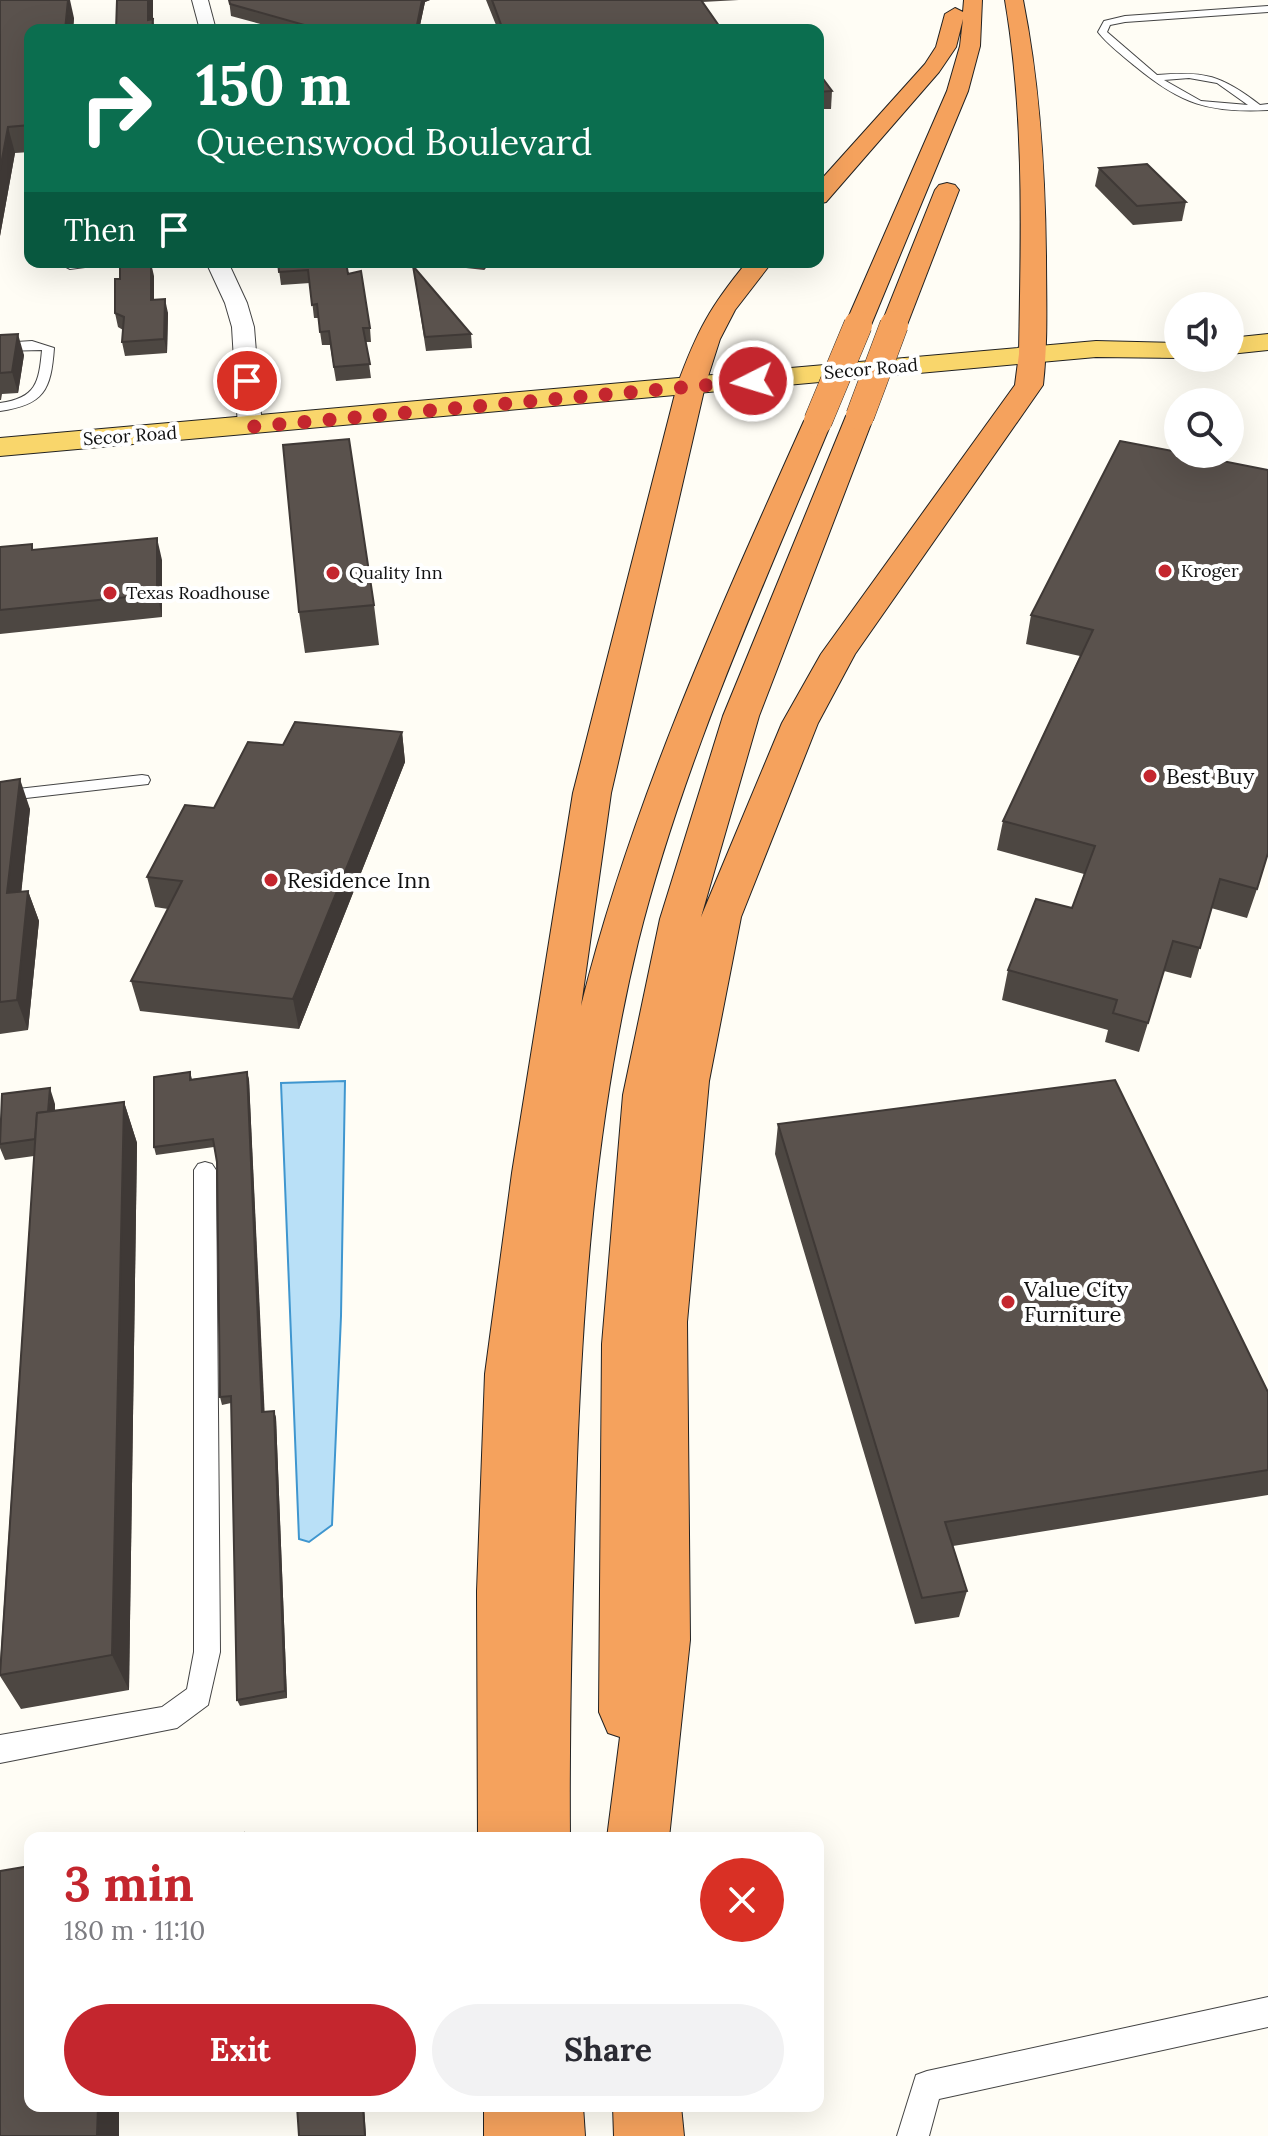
<!DOCTYPE html>
<meta charset="utf-8">
<style>
:root{--surface:#fff;--page:#f2f2f3;--text:#2b2b33;--muted:#7c7c81;--accent:#c4262e}
body{margin:0;font-family:Lora,serif;background:var(--page);color:var(--text);height:100vh;display:flex;flex-direction:column;font-size:30px;white-space:nowrap}
*{box-sizing:border-box;margin:0}
p{font-size:26px;color:var(--muted)}
.icon{flex:none;width:44px;height:44px;fill:none;stroke:currentColor;stroke-width:2;stroke-linecap:round;stroke-linejoin:round}
.map{position:relative;flex:1;overflow:hidden}
.sheet{position:absolute;left:24px;top:1832px;width:800px;height:280px;display:flex;flex-direction:column;background:var(--surface);border-radius:16px;box-shadow:0 8px 32px #0002}
.sheet>*{flex:none}
.guide{position:absolute;left:24px;top:24px;width:800px;height:244px;border-radius:16px;box-shadow:0 8px 32px #0002;background:#0b6e4f;color:#fff;overflow:hidden}
.controls{position:absolute;left:1164px;top:292px;display:grid;gap:16px}
.controls a{display:grid;place-items:center;width:80px;height:80px;border-radius:50%;background:var(--surface);box-shadow:0 8px 32px #0002;font-size:40px}
.pin{position:absolute;display:grid;place-items:center;width:68px;height:68px;color:#fff;margin:-34px;border:4px solid #fff;border-radius:50%;box-shadow:0 2px 8px #0007}
.me{position:absolute;width:88px;margin:-44px;rotate:265deg;stroke-linejoin:round;filter:drop-shadow(0 0 6px #0008)}
.turn{display:flex;align-items:center;gap:28px;height:168px;padding:0 40px;font-size:36px}
.turn .icon{width:104px;height:104px;stroke-width:2.5}
.turn b{display:block;font-size:56px;line-height:68px}
.then{display:flex;align-items:center;height:76px;padding:0 40px;background:#0003;gap:16px;font-size:30px}
.round{display:grid;place-items:center;flex:none;width:84px;height:84px;border-radius:42px;background:var(--page)}
.overview{display:flex;align-items:center;justify-content:space-between;height:136px;padding:0 40px}
h1{font-size:48px;font-weight:800;line-height:60px;color:var(--accent)}
.cta{display:flex;gap:16px;margin-top:auto;padding:16px 40px}
.cta a{flex:1;height:92px;border-radius:48px;background:var(--accent);color:#fff;font-size:32px;font-weight:800;line-height:92px;text-align:center}
.cta a+a{background:var(--page);color:var(--text)}
.map>svg:first-child{display:block}
.water{fill:#b9e0f7;stroke:#3f96cf;stroke-width:2}
.lines{fill:none;stroke-linecap:round;stroke-linejoin:round}
.service-casing{stroke:#444;stroke-width:2}
.minor-casing{stroke:#444;stroke-width:2}
.primary-casing{stroke:#222;stroke-width:2}
.motorway-casing{stroke:#222;stroke-width:2}
.service{fill:#fff;fill-rule:evenodd}
.minor{fill:#fff;fill-rule:evenodd}
.primary{fill:#f9d66b;fill-rule:evenodd}
.motorway{fill:#f5a25d;fill-rule:evenodd}
.motorway-bridge-casing{stroke:#222;stroke-width:29;stroke-linecap:butt}
.motorway-bridge{stroke:#f5a25d;stroke-width:28}
.wall{fill:#4d4742}
.shaded-wall{fill:#3f3936}
.building{fill:#5a524d;stroke:#3f3936;stroke-width:2}
.route{stroke:#c4262e;stroke-width:14;stroke-dasharray:0 25.2}
.poi-dot{fill:#c4262e;stroke:#fff;stroke-width:3}
.labels{text-anchor:middle;stroke-width:8;stroke-linejoin:round;paint-order:stroke}
.far-street-label{font-size:18px;fill:#111;stroke:#fff}
.far-poi-label{font-size:18px;fill:#111;stroke:#fff;text-anchor:start}
.poi-label{font-size:22px;fill:#111;stroke:#fff;text-anchor:start}
</style>
<div class="map">
<svg width="1268" height="2136" viewBox="0 0 1268 2136">
<rect width="100%" height="100%" fill="#fffdf5"/>
<path class="water" d="M 345,1081 L 341,1316 L 332,1525 L 309,1542 L 299,1539 L 281,1083 Z"/>
<g class="lines">
<defs>
<g id="service">
<path d="M 1268,6 L 1268,12 L 1125,22 L 1110,25 L 1107,32 L 1157,75 C 1205,71 1221,75 1260,105 L 1268,104 L 1268,110 C 1208,113 1181,104 1135,66 C 1122,55 1108,45 1098,32 L 1104,21 L 1125,16 ZM 1189,78 L 1217,83 L 1248,105 L 1201,101 L 1164,80 Z"/>
<path d="M 32,341 L 54,348 C 51,390 44,405 0,411 L 0,403 C 36,398 39,383 42,350 L 0,351 L 0,343 Z"/>
<path d="M 142,775 L 148,776 L 150,780 L 148,784 L 0,801 L 0,791 Z"/>
<path d="M 205,1162 L 212,1164 L 216,1170 L 220,1652 L 208,1705 L 177,1728 L 0,1763 L 0,1735 L 162,1707 L 187,1689 L 194,1652 L 194,1170 L 198,1164 Z"/>
<path d="M 1268,1997 L 1268,2027 L 939,2099 L 929,2136 L 897,2136 L 916,2075 L 927,2071 Z"/>
</g>
<g id="minor">
<path d="M 192,0 L 208,0 L 216,30 L 200,30 Z"/>
<path d="M 88,262 L 85,267 L 70,269 L 59,263 Z"/>
<path d="M 206,262 L 228,262 L 247,303 L 254,327 L 262,427 L 259,432 L 241,432 L 238,427 L 232,327 L 225,303 Z"/>
</g>
<g id="primary">
<path d="M 1268,334 L 1268,350 L 1230,354 L 1230,338 Z"/>
<path d="M 1096,341 L 1178,343 L 1178,358 L 1182,358 L 1096,357 L 0,456 L 0,438 Z"/>
</g>
<g id="motorway">
<path d="M 964,0 L 982,0 L 980,46 L 968,91 L 871,325 L 867,331 L 849,331 L 845,325 L 947,91 L 960,46 L 963,19 L 956,47 L 939,72 L 826,202 L 818,204 L 818,183 L 925,64 L 936,47 L 945,14 L 955,8 L 963,12 Z"/>
<path d="M 1005,0 L 1023,0 C 1040,85 1045,170 1046,256 C 1046,299 1048,342 1043,385 L 855,654 L 818,723 L 741,917 L 709,1081 L 687,1322 L 690,1640 L 669,1838 L 607,1838 L 620,1737 L 608,1733 L 599,1712 L 602,1344 L 623,1095 L 660,919 L 723,716 L 846,416 L 850,410 L 860,407 L 870,410 L 874,416 L 759,716 L 701,917 L 782,723 L 821,654 L 1015,385 L 1019,354 C 1021,235 1025,117 1005,0 Z"/>
<path d="M 947,183 L 955,185 L 959,190 L 907,325 L 903,331 L 885,331 L 881,325 L 935,190 L 939,185 Z"/>
<path d="M 747,262 L 772,262 L 735,310 L 720,339 L 705,386 L 611,793 L 581,1006 C 632,802 718,613 804,421 L 808,415 L 818,412 L 828,415 L 832,421 C 761,591 683,762 638,942 C 595,1120 582,1304 576,1487 C 572,1604 569,1721 570,1838 L 478,1838 L 477,1591 L 485,1374 L 512,1173 L 573,793 L 677,386 C 697,331 710,307 747,262 Z"/>
<path d="M 484,2106 L 583,2106 L 585,2136 L 484,2136 Z"/>
<path d="M 613,2106 L 681,2106 L 684,2136 L 614,2136 Z"/>
</g>
</defs>
<use href="#service" class="service-casing"/>
<use href="#minor" class="minor-casing"/>
<use href="#primary" class="primary-casing"/>
<use href="#motorway" class="motorway-casing"/>
<use href="#service" class="service"/>
<use href="#minor" class="minor"/>
<use href="#primary" class="primary"/>
<use href="#motorway" class="motorway"/>
<defs>
<g id="motorway-bridge">
<path d="M 860,416 L 894,325"/>
<path d="M 818,421 L 858,325"/>
</g>
</defs>
<use href="#motorway-bridge" class="motorway-bridge-casing"/>
<use href="#motorway-bridge" class="motorway-bridge"/>
</g>
<g class="wall">
<path d="M 0,0 L 74,18 L 73,30 L 30,30 L 30,152 L 15,153 L 0,236 Z"/>
<path d="M 229,0 L 430,0 L 425,2 L 419,30 L 282,30 L 231,16 Z"/>
<path d="M 486,0 L 739,0 L 702,2 L 722,30 L 498,30 Z"/>
<path d="M 818,72 L 832,91 L 831,109 L 818,109 Z"/>
<path d="M 1099,168 L 1186,202 L 1182,221 L 1133,225 L 1095,186 Z"/>
<path d="M 278,262 L 348,274 L 370,328 L 371,342 L 366,342 L 371,378 L 336,381 L 330,345 L 322,345 L 318,318 L 314,318 L 310,283 L 281,285 Z"/>
<path d="M 429,262 L 491,262 L 484,270 L 430,264 Z"/>
<path d="M 413,266 L 471,334 L 472,348 L 426,351 Z"/>
<path d="M 154,276 L 154,300 L 168,313 L 167,353 L 125,356 L 122,342 L 123,330 L 118,327 L 115,313 Z"/>
<path d="M 0,335 L 24,355 L 18,393 L 2,394 L 1,400 L 0,400 Z"/>
<path d="M 1120,441 L 1257,889 L 1247,918 L 1211,908 L 1191,978 L 1164,971 L 1139,1052 L 1105,1042 L 1108,1030 L 1002,1000 L 1008,970 L 1072,908 L 1084,874 L 997,850 L 1003,821 L 1080,656 L 1026,644 L 1031,615 Z"/>
<path d="M 0,547 L 162,560 L 162,617 L 0,634 Z"/>
<path d="M 374,605 L 379,645 L 305,653 L 299,612 Z"/>
<path d="M 402,732 L 405,762 L 299,1029 L 140,1011 L 131,981 L 168,909 L 155,907 L 147,877 L 214,808 L 283,745 Z"/>
<path d="M 0,782 L 30,809 L 21,892 L 28,891 L 39,921 L 28,1030 L 0,1034 Z"/>
<path d="M 190,1072 L 192,1079 L 247,1072 L 249,1080 L 264,1412 L 274,1411 L 276,1418 L 287,1698 L 240,1706 L 237,1700 L 231,1403 L 222,1405 L 220,1397 L 217,1162 L 214,1147 L 156,1155 L 154,1147 Z"/>
<path d="M 124,1102 L 137,1143 L 129,1690 L 21,1709 L 0,1676 L 0,1664 L 34,1156 L 5,1160 L 0,1148 L 0,1123 L 55,1104 L 55,1111 Z"/>
<path d="M 778,1124 L 1268,1392 L 1268,1495 L 953,1546 L 967,1591 L 959,1617 L 915,1624 L 775,1154 Z"/>
</g>
<g class="shaded-wall">
<path d="M 68,0 L 70,0 L 74,18 L 73,30 L 65,30 Z"/>
<path d="M 148,0 L 153,0 L 153,27 L 153,19 L 155,30 L 150,30 L 148,20 Z"/>
<path d="M 422,0 L 430,0 L 425,2 L 419,30 L 416,30 Z"/>
<path d="M 8,127 L 15,153 L 0,236 L 0,170 Z"/>
<path d="M 484,262 L 491,262 L 484,270 Z"/>
<path d="M 151,263 L 154,276 L 154,314 L 151,300 Z"/>
<path d="M 165,299 L 168,313 L 167,353 L 164,339 Z"/>
<path d="M 18,334 L 24,355 L 18,393 L 12,372 Z"/>
<path d="M 157,538 L 162,560 L 162,617 L 157,594 Z"/>
<path d="M 402,732 L 405,762 L 299,1029 L 293,999 Z"/>
<path d="M 20,779 L 30,809 L 18,924 L 7,893 Z"/>
<path d="M 28,891 L 39,921 L 28,1030 L 17,1000 Z"/>
<path d="M 247,1072 L 249,1080 L 265,1420 L 262,1412 Z"/>
<path d="M 50,1088 L 55,1104 L 53,1153 L 47,1137 Z"/>
<path d="M 124,1102 L 137,1143 L 129,1690 L 112,1655 Z"/>
<path d="M 274,1411 L 276,1418 L 287,1698 L 285,1691 Z"/>
<path d="M 98,2106 L 119,2106 L 119,2136 L 97,2136 Z"/>
<path d="M 363,2106 L 364,2106 L 366,2136 L 365,2136 Z"/>
</g>
<g class="building">
<path d="M 0,0 L 68,0 L 65,30 L 30,30 L 30,125 L 8,127 L 0,170 Z"/>
<path d="M 117,0 L 148,0 L 148,20 L 153,19 L 152,30 L 116,30 Z"/>
<path d="M 229,0 L 422,0 L 416,30 L 322,30 L 230,4 Z"/>
<path d="M 492,0 L 701,0 L 722,30 L 503,30 Z"/>
<path d="M 818,72 L 832,91 L 818,92 Z"/>
<path d="M 1147,164 L 1186,202 L 1137,206 L 1099,168 Z"/>
<path d="M 278,262 L 346,262 L 348,274 L 361,271 L 370,328 L 363,328 L 370,364 L 334,367 L 329,331 L 320,332 L 317,304 L 312,305 L 308,270 L 279,272 Z"/>
<path d="M 151,263 L 151,300 L 165,299 L 164,339 L 122,342 L 124,317 L 115,313 L 115,279 L 120,279 L 120,265 Z"/>
<path d="M 413,266 L 471,334 L 425,337 Z"/>
<path d="M 18,334 L 12,372 L 0,373 L 0,335 Z"/>
<path d="M 349,439 L 374,605 L 299,612 L 283,445 Z"/>
<path d="M 1120,441 L 1178,452 L 1178,454 L 1187,454 L 1268,470 L 1268,853 L 1257,889 L 1220,879 L 1200,948 L 1173,941 L 1148,1023 L 1113,1013 L 1117,1000 L 1008,970 L 1036,899 L 1072,908 L 1095,846 L 1003,821 L 1093,630 L 1031,615 Z"/>
<path d="M 157,538 L 157,594 L 0,610 L 0,547 L 32,544 L 32,550 Z"/>
<path d="M 295,722 L 402,732 L 293,999 L 131,981 L 182,881 L 147,877 L 185,805 L 214,808 L 248,742 L 283,745 Z"/>
<path d="M 20,779 L 7,893 L 28,891 L 17,1000 L 0,1002 L 0,782 Z"/>
<path d="M 190,1072 L 190,1080 L 247,1072 L 262,1412 L 274,1411 L 285,1691 L 237,1700 L 231,1396 L 220,1397 L 217,1162 L 213,1139 L 154,1147 L 154,1077 Z"/>
<path d="M 1115,1080 L 1268,1392 L 1268,1470 L 945,1522 L 967,1591 L 922,1598 L 778,1124 Z"/>
<path d="M 50,1088 L 48,1112 L 37,1113 L 35,1139 L 0,1144 L 2,1094 Z"/>
<path d="M 124,1102 L 112,1655 L 0,1675 L 37,1113 Z"/>
<path d="M 244,1833 L 244,1838 L 212,1838 Z"/>
<path d="M 30,1866 L 30,2106 L 98,2106 L 97,2136 L 0,2136 L 0,1871 Z"/>
<path d="M 297,2106 L 363,2106 L 365,2136 L 299,2136 Z"/>
</g>
<g class="lines">
<path class="route" d="M 247,381 L 250,427 L 753,381"/>
</g>
<g class="poi-dot">
<circle cx="1165" cy="571" r="8"/>
<circle cx="333" cy="573" r="8"/>
<circle cx="110" cy="593" r="8"/>
<circle cx="1150" cy="776" r="8"/>
<circle cx="271" cy="880" r="8"/>
<circle cx="1008" cy="1302" r="8"/>
</g>
<g class="labels">
<g class="far-street-label">
<text transform="translate(871 369) rotate(-5)" y="6">Secor Road</text>
<text transform="translate(130 436) rotate(-4)" y="6">Secor Road</text>
</g>
<g class="far-poi-label">
<text x="1181" y="577">Kroger</text>
<text x="349" y="579">Quality Inn</text>
<text x="126" y="599">Texas Roadhouse</text>
</g>
<g class="poi-label">
<text x="1166" y="784">Best Buy</text>
<text x="287" y="888">Residence Inn</text>
<text x="1024" y="1297">Value City<tspan x="1024" dy="25">Furniture</tspan></text>
</g>
</g>
</svg>
<div class="controls">
<a><svg class="icon" aria-label="sound" viewBox="0 0 24 24"><path d="M4 9h4l5-4v14l-5-4H4zM17 9q2 3 0 6"/></svg></a>
<a><svg class="icon" aria-label="search" viewBox="0 0 24 24"><circle cx="10" cy="10" r="6"/><path d="M15 15l6 6"/></svg></a>
</div>
<div class="pin" style="left:247px;top:381px;background:#d93025"><svg class="icon" aria-label="arrive" viewBox="0 0 24 24"><path d="M6 21V4h12l-3 4 3 4H6"/></svg></div>
<svg class="me" style="left:753px;top:381px" viewBox="-20 -20 40 40"><circle r="17" fill="#c4262e" stroke="#fff" stroke-width="3"/><path d="M0-11L8 9 0 5-8 9z" fill="#fff"/></svg>
<div class="guide">
<div class="turn"><svg class="icon" aria-label="right" viewBox="0 0 24 24"><path d="M7 20v-9h11M14 6l5 5-5 5"/></svg><div><b>150 m</b>Queenswood Boulevard</div></div>
<div class="then">Then<svg class="icon" aria-label="arrive" viewBox="0 0 24 24"><path d="M6 21V4h12l-3 4 3 4H6"/></svg></div>
</div>
<section class="sheet">
<div class="overview"><div><h1>3 min</h1><p>180 m · 11:10</p></div><a class="round" style="background:#d93025;color:#fff"><svg class="icon" aria-label="close" viewBox="0 0 24 24"><path d="M6 6l12 12M18 6L6 18"/></svg></a></div>
<div class="cta"><a>Exit</a><a>Share</a></div>
</section>
</div>
